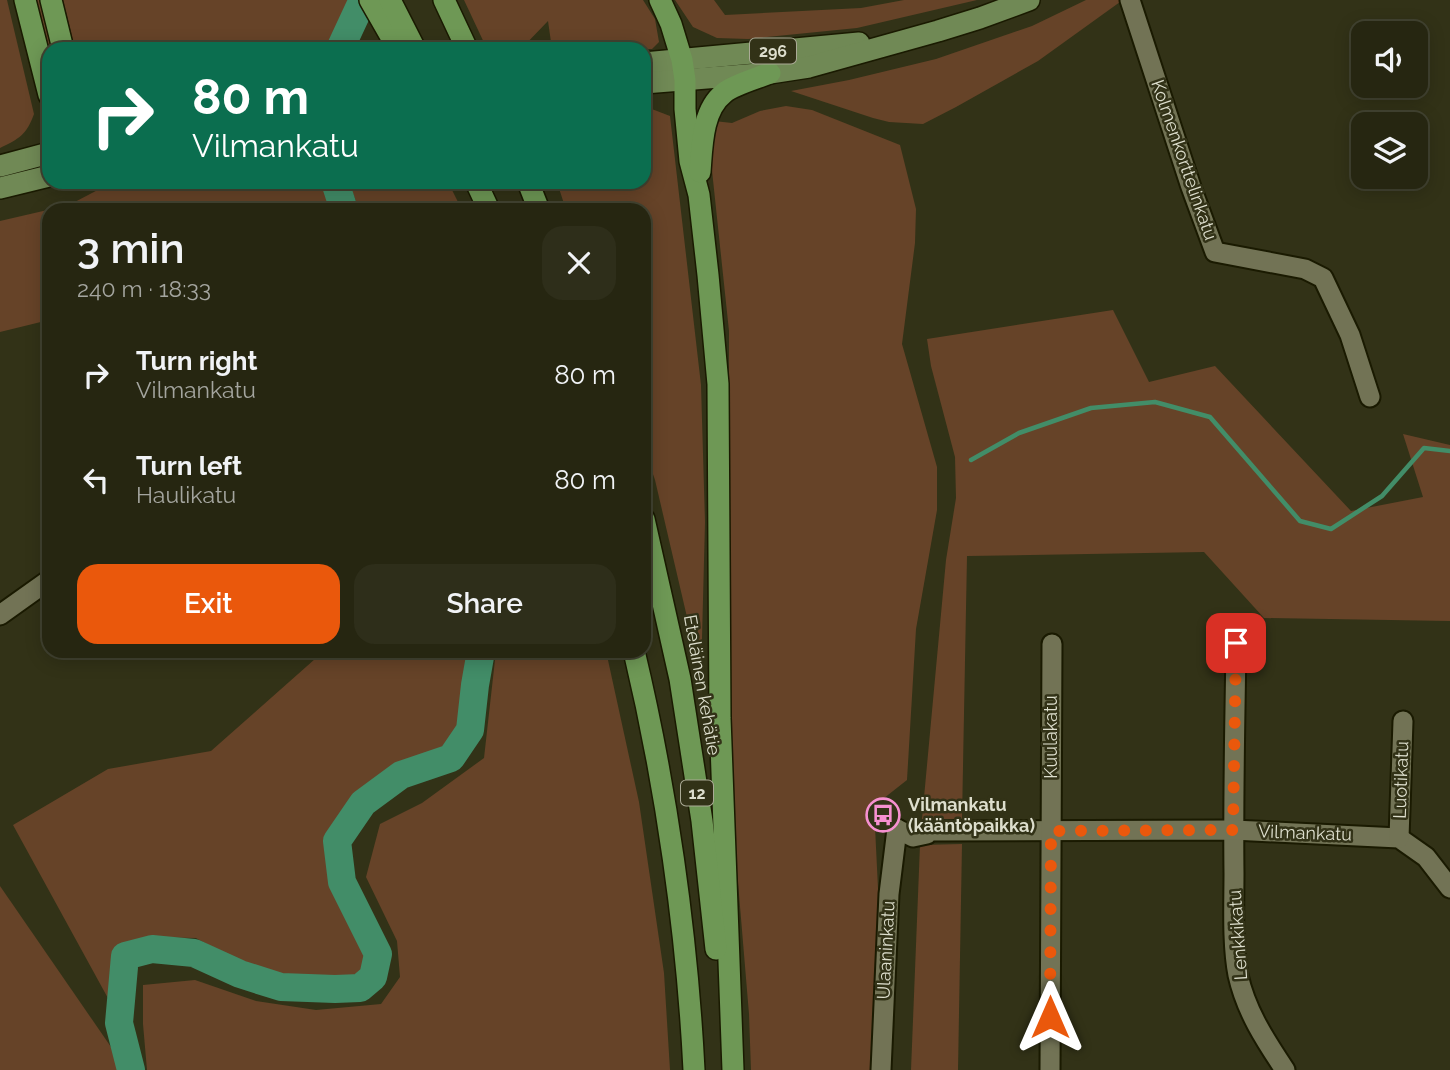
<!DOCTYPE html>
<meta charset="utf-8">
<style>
:root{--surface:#262611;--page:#2e2e1a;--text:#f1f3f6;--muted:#a4a59f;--line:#424331;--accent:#ea580c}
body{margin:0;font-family:Raleway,sans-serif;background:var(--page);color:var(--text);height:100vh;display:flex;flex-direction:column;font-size:26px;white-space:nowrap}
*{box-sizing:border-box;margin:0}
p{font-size:23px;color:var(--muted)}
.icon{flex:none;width:38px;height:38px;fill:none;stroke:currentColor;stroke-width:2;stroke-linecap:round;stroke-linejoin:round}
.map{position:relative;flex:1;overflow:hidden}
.details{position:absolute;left:42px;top:203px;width:609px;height:455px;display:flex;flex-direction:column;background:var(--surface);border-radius:21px;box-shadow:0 4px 18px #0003,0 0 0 2px var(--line)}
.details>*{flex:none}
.guide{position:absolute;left:42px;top:42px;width:609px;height:147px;border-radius:21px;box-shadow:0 4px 18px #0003,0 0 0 2px var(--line);background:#0b6e4f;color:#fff;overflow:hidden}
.buttons{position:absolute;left:1351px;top:21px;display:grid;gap:14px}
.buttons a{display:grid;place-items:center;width:77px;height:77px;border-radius:14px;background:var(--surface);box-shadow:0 4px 18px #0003,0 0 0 2px var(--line);font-size:35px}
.pin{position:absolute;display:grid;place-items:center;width:60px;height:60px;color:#fff;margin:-30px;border-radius:14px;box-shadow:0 4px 10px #0006}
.me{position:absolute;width:77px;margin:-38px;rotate:0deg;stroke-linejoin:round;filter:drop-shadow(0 0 5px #0008)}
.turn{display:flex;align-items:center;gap:24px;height:147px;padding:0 35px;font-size:32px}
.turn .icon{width:91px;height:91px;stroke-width:2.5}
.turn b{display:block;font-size:49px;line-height:60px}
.round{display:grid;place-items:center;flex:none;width:74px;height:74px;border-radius:21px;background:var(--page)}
.summary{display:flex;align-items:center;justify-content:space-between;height:119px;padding:0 35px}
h1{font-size:42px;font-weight:600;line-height:52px}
.cta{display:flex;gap:14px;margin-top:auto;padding:14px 35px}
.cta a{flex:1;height:80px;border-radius:21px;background:var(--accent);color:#fff;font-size:28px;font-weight:600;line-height:80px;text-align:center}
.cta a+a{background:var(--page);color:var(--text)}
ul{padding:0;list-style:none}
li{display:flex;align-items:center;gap:21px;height:105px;padding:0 35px}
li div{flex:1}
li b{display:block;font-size:26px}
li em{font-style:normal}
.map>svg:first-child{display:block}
.green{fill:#664328}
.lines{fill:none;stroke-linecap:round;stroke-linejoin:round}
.stream{stroke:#428d68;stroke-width:4.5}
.river{stroke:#428d68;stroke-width:28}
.minor-casing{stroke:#1a1a01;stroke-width:23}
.major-casing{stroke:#1a1a01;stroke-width:24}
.highway-casing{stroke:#1a1a01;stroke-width:24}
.minor{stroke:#727355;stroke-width:19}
.major{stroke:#708955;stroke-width:21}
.highway{stroke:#6e9855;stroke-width:21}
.route{stroke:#ea580c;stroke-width:12;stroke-dasharray:0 21.6}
.labels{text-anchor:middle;stroke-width:5;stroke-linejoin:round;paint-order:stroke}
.shield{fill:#323217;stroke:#aaaa96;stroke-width:2}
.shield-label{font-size:16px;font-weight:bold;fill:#dddecd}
.street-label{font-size:18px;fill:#dddecd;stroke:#323217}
.poi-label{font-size:18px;font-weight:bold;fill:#dddecd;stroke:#323217;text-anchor:start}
</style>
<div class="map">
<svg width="1450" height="1070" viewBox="0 0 1450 1070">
<rect width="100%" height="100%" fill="#323217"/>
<g class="green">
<path d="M 0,0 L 7,0 L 34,114 C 27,134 19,139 0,148 Z"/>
<path d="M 35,0 L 43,0 L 54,49 L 49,49 L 49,63 Z"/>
<path d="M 63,0 L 347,0 L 347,3 L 327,49 L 75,49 Z"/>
<path d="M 464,0 L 643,0 L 655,19 L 659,42 L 652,49 L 552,49 L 548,21 L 521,49 L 487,49 Z"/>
<path d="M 675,0 L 714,0 L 725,15 L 861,8 L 904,0 L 977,0 L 857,28 L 748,39 L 717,38 L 693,27 Z"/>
<path d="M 1086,0 L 1119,0 L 1120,2 L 1038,61 L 956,107 L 923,124 L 889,122 L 873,118 L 791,91 L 849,80 L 936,59 L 1032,26 Z"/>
<path d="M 644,106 L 670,116 L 701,385 L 705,522 L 701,677 L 655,480 L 644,448 L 644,210 L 566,210 L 557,182 L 644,182 Z"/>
<path d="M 786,106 L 812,110 L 900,145 L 916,209 L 915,243 L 902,344 L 937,467 L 937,510 L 916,629 L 907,780 L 874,806 L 879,909 L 873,1070 L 751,1070 L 749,1014 L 728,763 L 729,331 L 711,161 L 714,121 L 732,123 L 760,111 Z"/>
<path d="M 113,182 L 252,182 L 253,190 L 285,186 L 290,182 L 322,182 L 333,210 L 49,210 L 49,320 L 0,332 L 0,221 L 69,205 Z"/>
<path d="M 349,182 L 448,182 L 462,210 L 359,210 Z"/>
<path d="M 1113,310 L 1149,382 L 1215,366 L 1351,511 L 1423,497 L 1403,434 L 1450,445 L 1450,621 L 1264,618 L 1204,552 L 967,556 L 962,819 L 922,819 L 946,560 L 956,498 L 955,457 L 931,366 L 927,339 Z"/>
<path d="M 324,651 L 473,651 L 460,725 L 441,749 L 397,767 L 359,796 L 330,835 L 334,888 L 369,957 L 363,969 L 354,975 L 278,975 L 245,966 L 196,938 L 145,937 L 121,944 L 115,959 L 115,1011 L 13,825 L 108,769 L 211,751 Z"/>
<path d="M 496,651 L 606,651 L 639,802 L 664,973 L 670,1070 L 147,1070 L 143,1024 L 143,985 L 195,980 L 256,1001 L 316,1010 L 381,1004 L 400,977 L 397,941 L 366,877 L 380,824 L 422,803 L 484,758 Z"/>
<path d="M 962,844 L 958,1070 L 911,1070 L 920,845 Z"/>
<path d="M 0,886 L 120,1060 L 119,1070 L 0,1070 Z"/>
</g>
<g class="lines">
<path class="stream" d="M 971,460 L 1019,433 L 1091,408 L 1155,402 L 1210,417 L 1300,521 L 1331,529 L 1382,496 L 1424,448 L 1450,451"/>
<g class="river">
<path d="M 340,49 L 360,6 L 369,0"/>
<path d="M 335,182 L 344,210"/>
<path d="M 131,1070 L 119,1023 L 125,956 L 152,949 L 194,953 L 240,974 L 281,987 L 335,989 L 360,988 L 373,977 L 378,954 L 342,882 L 337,841 L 363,803 L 401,775 L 451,758 L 470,730 L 475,685 L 481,651"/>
</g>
<defs>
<g id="minor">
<path d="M 1130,0 L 1191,187 L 1215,252 L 1305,269 L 1323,278 L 1350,335 L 1370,397"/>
<path d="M 0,615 L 49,580"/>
<path d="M 1236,643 C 1235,720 1233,797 1234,873 C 1234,905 1232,944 1238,975 C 1246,1011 1265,1040 1285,1070"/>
<path d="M 897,829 L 913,837 L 927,834 L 929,831 L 1233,830 L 1399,838 L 1426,857 L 1450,888"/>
<path d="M 1399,838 L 1403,721"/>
<path d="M 881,1070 L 889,894 L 897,829"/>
<path d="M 1050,1070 L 1052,644"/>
</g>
<g id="major">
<path d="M 644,63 L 859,43"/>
<path d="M 644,83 L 770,73 L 809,67 L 938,31 L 980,18 L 1029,0"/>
<path d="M 0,166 L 49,153"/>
<path d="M 0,188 L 49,176"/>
</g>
<g id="highway">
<path d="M 25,0 L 49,95"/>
<path d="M 51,0 L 63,49"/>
<path d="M 370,0 L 398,49"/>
<path d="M 390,0 L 415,49"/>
<path d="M 444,0 L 467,49"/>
<path d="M 660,0 L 671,24 L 682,60 L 685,80 L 685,109 L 690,161 L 699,195 L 708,275 L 718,384 L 720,718 L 733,1070"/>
<path d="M 700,172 C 702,146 702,110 724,93 C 733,85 758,78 770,73"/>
<path d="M 476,182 L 489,210"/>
<path d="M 528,182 L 539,210"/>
<path d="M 644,519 L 680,679 L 702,821 L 716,949"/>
<path d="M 634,651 C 666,785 687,932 694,1070"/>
</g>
</defs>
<use href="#minor" class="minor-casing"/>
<use href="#major" class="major-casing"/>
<use href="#highway" class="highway-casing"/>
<use href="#minor" class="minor"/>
<use href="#major" class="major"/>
<use href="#highway" class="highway"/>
</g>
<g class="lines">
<path class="route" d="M 1050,1017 L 1051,831 L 1233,830 L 1236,643"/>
</g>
<defs>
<symbol id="bus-ring" viewBox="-11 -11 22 22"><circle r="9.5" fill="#323217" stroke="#f690d0" stroke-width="1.5"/><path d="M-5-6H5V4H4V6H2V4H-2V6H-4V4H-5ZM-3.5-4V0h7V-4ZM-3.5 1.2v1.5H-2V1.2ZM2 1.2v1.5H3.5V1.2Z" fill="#f690d0"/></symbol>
</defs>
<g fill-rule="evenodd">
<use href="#bus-ring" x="864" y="796" width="38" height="38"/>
</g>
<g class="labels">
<g class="shield">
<rect x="750" y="38.5" width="46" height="25" rx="5"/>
<rect x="681" y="780.5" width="32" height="25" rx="5"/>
</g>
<g class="shield-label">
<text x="773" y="57">296</text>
<text x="697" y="799">12</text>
</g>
<g class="street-label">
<text transform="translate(1184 160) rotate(71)" y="6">Kolmenkorttelinkatu</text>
<text transform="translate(702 685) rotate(80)" y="6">Eteläinen kehätie</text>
<text transform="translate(1051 737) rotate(-90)" y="6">Kuulakatu</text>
<text transform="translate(1401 780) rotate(-88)" y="6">Luotikatu</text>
<text transform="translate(1305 833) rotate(2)" y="6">Vilmankatu</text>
<text transform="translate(1238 935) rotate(-94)" y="6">Lenkkikatu</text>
<text transform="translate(886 950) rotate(-87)" y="6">Ulaaninkatu</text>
</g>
<g class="poi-label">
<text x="908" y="811">Vilmankatu<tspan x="908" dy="21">(kääntöpaikka)</tspan></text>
</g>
</g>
</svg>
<div class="buttons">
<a><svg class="icon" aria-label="sound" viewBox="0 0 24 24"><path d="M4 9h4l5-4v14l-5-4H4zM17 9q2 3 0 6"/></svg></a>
<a><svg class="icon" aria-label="layers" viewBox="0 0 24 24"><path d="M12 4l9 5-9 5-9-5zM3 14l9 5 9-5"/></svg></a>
</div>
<div class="pin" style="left:1236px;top:643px;background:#d93025"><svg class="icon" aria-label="arrive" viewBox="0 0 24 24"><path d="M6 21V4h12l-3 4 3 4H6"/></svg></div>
<svg class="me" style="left:1050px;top:1017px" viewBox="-20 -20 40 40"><path d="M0-17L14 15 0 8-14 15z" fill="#ea580c" stroke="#fff" stroke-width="4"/></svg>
<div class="guide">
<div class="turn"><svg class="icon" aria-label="right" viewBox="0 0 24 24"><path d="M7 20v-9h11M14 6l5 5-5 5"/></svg><div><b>80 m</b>Vilmankatu</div></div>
</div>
<section class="details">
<div class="summary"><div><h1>3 min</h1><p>240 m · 18:33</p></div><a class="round"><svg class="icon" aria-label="close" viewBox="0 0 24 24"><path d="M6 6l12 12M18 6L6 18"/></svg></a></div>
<ul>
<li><svg class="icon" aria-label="right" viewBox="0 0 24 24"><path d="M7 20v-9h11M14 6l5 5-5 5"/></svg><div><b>Turn right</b><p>Vilmankatu</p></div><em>80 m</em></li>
<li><svg class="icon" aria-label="left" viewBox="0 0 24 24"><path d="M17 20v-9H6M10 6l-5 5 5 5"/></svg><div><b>Turn left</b><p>Haulikatu</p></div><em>80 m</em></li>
</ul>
<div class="cta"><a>Exit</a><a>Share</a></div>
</section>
</div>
